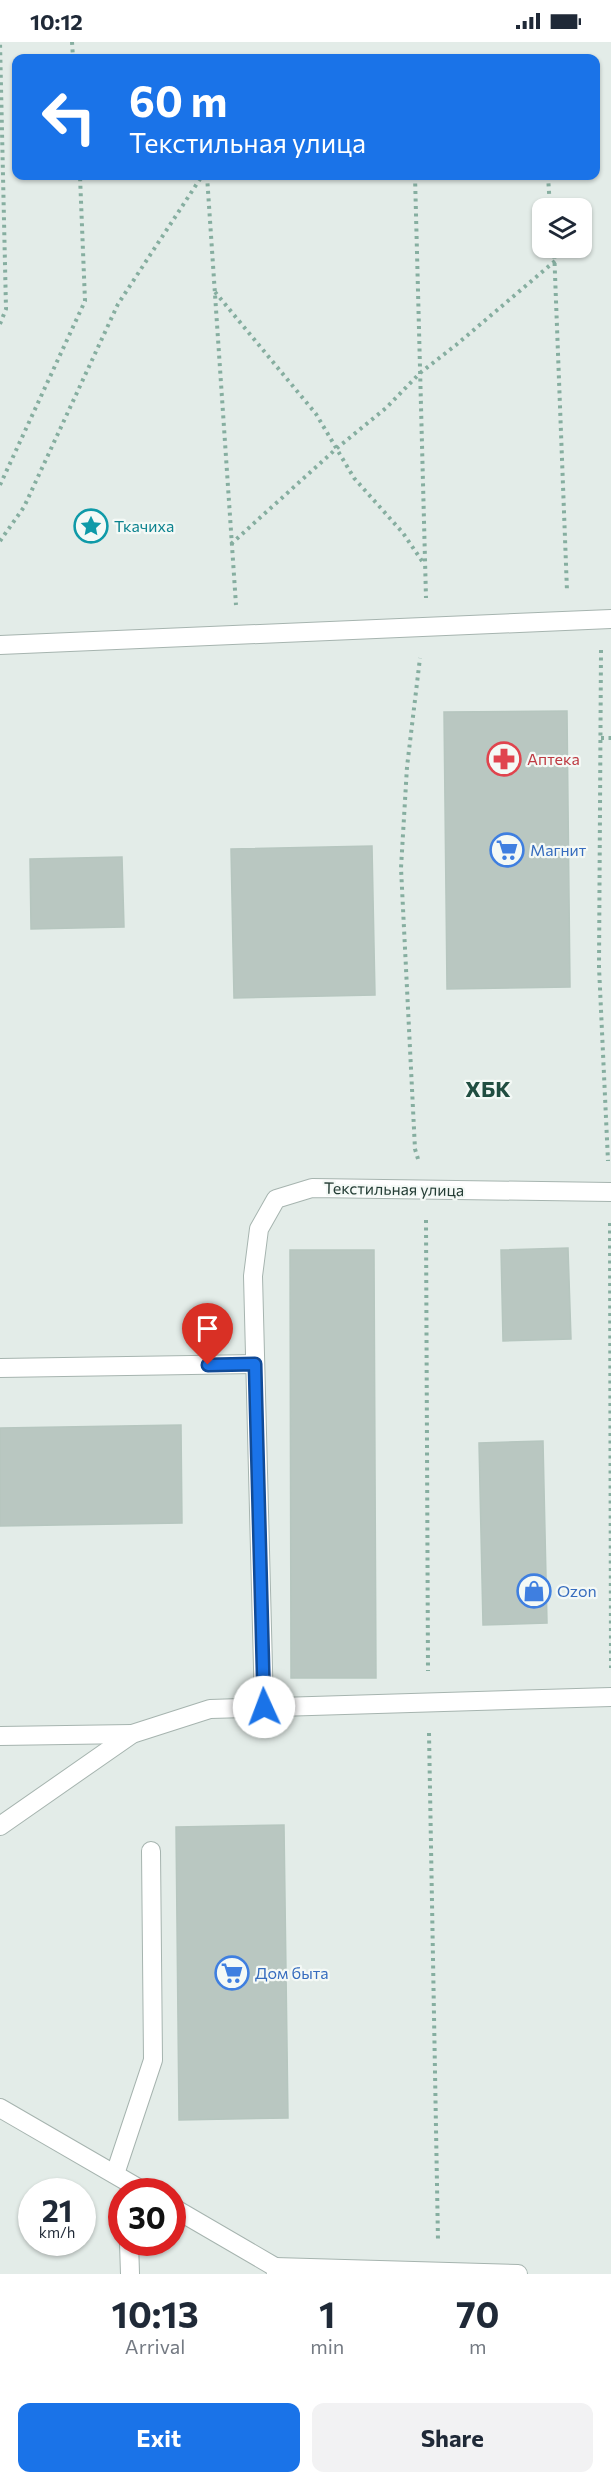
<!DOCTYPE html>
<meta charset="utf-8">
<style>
:root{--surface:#fff;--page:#f2f2f3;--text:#1f2937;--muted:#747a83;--accent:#1a73e8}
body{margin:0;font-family:Commissioner,sans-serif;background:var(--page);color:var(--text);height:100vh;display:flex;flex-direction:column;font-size:22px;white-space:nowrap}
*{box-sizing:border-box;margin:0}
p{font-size:20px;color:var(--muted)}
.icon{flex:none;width:33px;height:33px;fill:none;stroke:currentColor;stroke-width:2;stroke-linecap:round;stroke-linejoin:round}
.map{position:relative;height:2232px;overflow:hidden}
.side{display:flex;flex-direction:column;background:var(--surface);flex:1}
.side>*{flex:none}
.top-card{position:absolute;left:12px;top:12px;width:588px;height:126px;border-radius:12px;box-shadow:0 2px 4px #0004;background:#1a73e8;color:#fff;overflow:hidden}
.controls{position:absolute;left:532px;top:156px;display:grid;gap:12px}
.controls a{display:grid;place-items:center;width:60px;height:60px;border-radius:12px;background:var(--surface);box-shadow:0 2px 4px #0004;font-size:30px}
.speed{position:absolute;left:18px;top:2136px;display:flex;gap:12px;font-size:30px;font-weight:700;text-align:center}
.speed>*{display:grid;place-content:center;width:78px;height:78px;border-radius:50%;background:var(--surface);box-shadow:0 2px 4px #0004;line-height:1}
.speed small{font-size:15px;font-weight:400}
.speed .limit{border:9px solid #d22;background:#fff;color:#111}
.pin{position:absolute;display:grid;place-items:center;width:51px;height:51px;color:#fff;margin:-62px -26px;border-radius:50% 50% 50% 0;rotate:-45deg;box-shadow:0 0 6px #0007}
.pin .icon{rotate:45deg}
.me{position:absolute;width:66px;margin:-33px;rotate:358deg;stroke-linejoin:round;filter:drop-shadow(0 0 4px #0008)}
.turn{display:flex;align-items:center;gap:21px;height:126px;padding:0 18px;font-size:27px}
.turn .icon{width:78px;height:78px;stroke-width:2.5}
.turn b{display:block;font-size:42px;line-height:51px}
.eta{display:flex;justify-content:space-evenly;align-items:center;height:102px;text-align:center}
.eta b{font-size:36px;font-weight:700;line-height:42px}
.action{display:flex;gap:12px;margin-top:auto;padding:12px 18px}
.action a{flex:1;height:69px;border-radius:12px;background:var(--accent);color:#fff;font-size:24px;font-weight:700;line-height:69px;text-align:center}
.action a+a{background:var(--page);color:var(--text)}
.status{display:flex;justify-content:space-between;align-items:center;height:42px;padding:0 30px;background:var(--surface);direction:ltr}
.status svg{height:16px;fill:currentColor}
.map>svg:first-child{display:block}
.building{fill:#b9c7c1;stroke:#b6c6bf;stroke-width:1.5}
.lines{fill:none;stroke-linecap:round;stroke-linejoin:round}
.minor-casing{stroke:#a6b4af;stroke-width:20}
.path{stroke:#86aea0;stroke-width:4;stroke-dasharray:3 4.5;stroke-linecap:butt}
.minor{stroke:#fff;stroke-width:18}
.route-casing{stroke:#114b97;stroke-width:15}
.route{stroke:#1a73e8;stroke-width:10}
.labels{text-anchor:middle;stroke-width:4.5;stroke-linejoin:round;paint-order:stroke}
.culture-label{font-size:16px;fill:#0d838f;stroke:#f4f9f6;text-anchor:start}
.health-label{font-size:16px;fill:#be3a42;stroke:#f4f9f6;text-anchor:start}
.shop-label{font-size:16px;fill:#366cbe;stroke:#f4f9f6;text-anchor:start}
.street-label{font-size:16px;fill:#243d35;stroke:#f4f9f6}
.district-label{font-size:22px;font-weight:bold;fill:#214e41;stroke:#f4f9f6}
</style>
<div class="status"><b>10:12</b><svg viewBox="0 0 49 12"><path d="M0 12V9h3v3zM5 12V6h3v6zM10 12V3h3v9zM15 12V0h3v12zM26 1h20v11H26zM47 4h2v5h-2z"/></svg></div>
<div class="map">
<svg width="611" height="2232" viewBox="0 0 611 2232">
<rect width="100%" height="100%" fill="#e3ece8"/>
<g class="building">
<path d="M 567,669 L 570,945 L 447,947 L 444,670 Z"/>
<path d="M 372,804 L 375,953 L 234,956 L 231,807 Z"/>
<path d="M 122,815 L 124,885 L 31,887 L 30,817 Z"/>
<path d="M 568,1206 L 571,1297 L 503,1299 L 501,1208 Z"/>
<path d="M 290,1208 L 374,1208 L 376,1636 L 291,1636 Z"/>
<path d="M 181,1383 L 182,1481 L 0,1484 L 0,1386 Z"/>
<path d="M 543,1399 L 547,1581 L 483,1583 L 479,1401 Z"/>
<path d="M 284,1783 L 288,2076 L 179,2078 L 176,1785 Z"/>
</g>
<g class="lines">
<defs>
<g id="minor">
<path d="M 0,603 L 611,577"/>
<path d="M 0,1326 L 255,1322"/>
<path d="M 264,1665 L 253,1234 L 259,1187 L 276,1157 L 312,1146 L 611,1150"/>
<path d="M 0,1694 L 132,1692"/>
<path d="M 0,1784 L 132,1692 L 210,1667 L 611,1655"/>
<path d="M 0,2066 L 145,2150"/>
<path d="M 115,2132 L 153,2018 L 151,1809"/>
<path d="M 172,2165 L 275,2225 L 276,2232"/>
<path d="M 129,2200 L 130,2232"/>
<path d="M 275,2225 L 518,2232"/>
</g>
</defs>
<use href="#minor" class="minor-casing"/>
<g class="path">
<path d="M 72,0 L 73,16"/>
<path d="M 207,134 L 236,563"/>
<path d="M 415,134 L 426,556"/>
<path d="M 548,134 L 550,166"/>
<path d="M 554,206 L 567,549"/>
<path d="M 215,250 L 316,372 L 354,436 L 403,491 L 424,522"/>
<path d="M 0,282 L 6,267 L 0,0"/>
<path d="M 0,443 L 85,259 L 80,134"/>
<path d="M 0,499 L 24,465 L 118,262 L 202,134"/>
<path d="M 231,502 L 337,406 L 386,366 L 420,331 L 456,303 L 555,219"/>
<path d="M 601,608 L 599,925 L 608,1119"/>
<path d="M 601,696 L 611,696"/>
<path d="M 418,1117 L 415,1107 L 401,826 L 407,725 L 420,616"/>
<path d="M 426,1178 L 428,1629"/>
<path d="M 610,1181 L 611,1626"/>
<path d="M 429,1691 L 438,2199"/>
</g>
<use href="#minor" class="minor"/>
</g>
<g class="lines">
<defs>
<path id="route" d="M 208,1323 L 255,1322 L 264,1665"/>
</defs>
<use href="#route" class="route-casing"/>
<use href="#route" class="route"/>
</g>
<defs>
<symbol id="sight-ring" viewBox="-11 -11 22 22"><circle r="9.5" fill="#f4f9f6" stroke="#0f9aa8" stroke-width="1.5"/><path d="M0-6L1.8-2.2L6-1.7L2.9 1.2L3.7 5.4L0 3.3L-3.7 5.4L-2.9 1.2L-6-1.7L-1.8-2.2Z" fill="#0f9aa8"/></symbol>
<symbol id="pharmacy-ring" viewBox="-11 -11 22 22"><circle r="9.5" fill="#f4f9f6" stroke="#e0444e" stroke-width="1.5"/><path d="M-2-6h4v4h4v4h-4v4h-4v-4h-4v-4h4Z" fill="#e0444e"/></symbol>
<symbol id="supermarket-ring" viewBox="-11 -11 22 22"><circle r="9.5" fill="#f4f9f6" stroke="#3f7fe0" stroke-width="1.5"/><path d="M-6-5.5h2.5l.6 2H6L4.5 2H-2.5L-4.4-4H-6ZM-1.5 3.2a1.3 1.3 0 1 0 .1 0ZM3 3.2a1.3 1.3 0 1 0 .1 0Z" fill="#3f7fe0"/></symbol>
<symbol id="shop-ring" viewBox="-11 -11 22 22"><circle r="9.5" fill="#f4f9f6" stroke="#3f7fe0" stroke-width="1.5"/><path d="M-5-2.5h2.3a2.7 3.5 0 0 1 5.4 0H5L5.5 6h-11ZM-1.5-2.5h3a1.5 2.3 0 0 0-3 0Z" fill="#3f7fe0"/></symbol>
</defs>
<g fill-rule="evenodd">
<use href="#sight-ring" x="72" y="465" width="38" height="38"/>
<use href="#pharmacy-ring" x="485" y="698" width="38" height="38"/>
<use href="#supermarket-ring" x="488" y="789" width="38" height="38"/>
<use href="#shop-ring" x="515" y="1530" width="38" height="38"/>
<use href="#supermarket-ring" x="213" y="1912" width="38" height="38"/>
</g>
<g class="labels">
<g class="culture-label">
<text x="114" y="490">Ткачиха</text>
</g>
<g class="health-label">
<text x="527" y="723">Аптека</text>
</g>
<g class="shop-label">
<text x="530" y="814">Магнит</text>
<text x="557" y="1555">Ozon</text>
<text x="255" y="1937">Дом быта</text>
</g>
<g class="street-label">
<text transform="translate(394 1147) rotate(1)" y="6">Текстильная улица</text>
</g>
<g class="district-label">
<text x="488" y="1055">ХБК</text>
</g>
</g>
</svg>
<div class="controls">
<a><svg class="icon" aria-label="layers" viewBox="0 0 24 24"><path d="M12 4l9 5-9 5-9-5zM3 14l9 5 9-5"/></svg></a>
</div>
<div class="speed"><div>21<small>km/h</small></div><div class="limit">30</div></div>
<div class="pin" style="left:208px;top:1323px;background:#d93025"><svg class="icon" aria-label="arrive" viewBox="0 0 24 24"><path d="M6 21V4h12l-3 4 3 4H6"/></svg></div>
<svg class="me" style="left:264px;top:1665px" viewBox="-20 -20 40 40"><circle r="19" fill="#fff"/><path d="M0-13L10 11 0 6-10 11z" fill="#1a73e8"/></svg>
<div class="top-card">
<div class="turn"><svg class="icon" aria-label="left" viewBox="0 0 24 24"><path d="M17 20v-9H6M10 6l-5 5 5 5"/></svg><div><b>60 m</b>Текстильная улица</div></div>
</div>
</div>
<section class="side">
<div class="eta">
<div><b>10:13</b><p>Arrival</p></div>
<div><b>1</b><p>min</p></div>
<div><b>70</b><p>m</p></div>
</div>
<div class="action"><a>Exit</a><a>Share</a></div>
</section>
